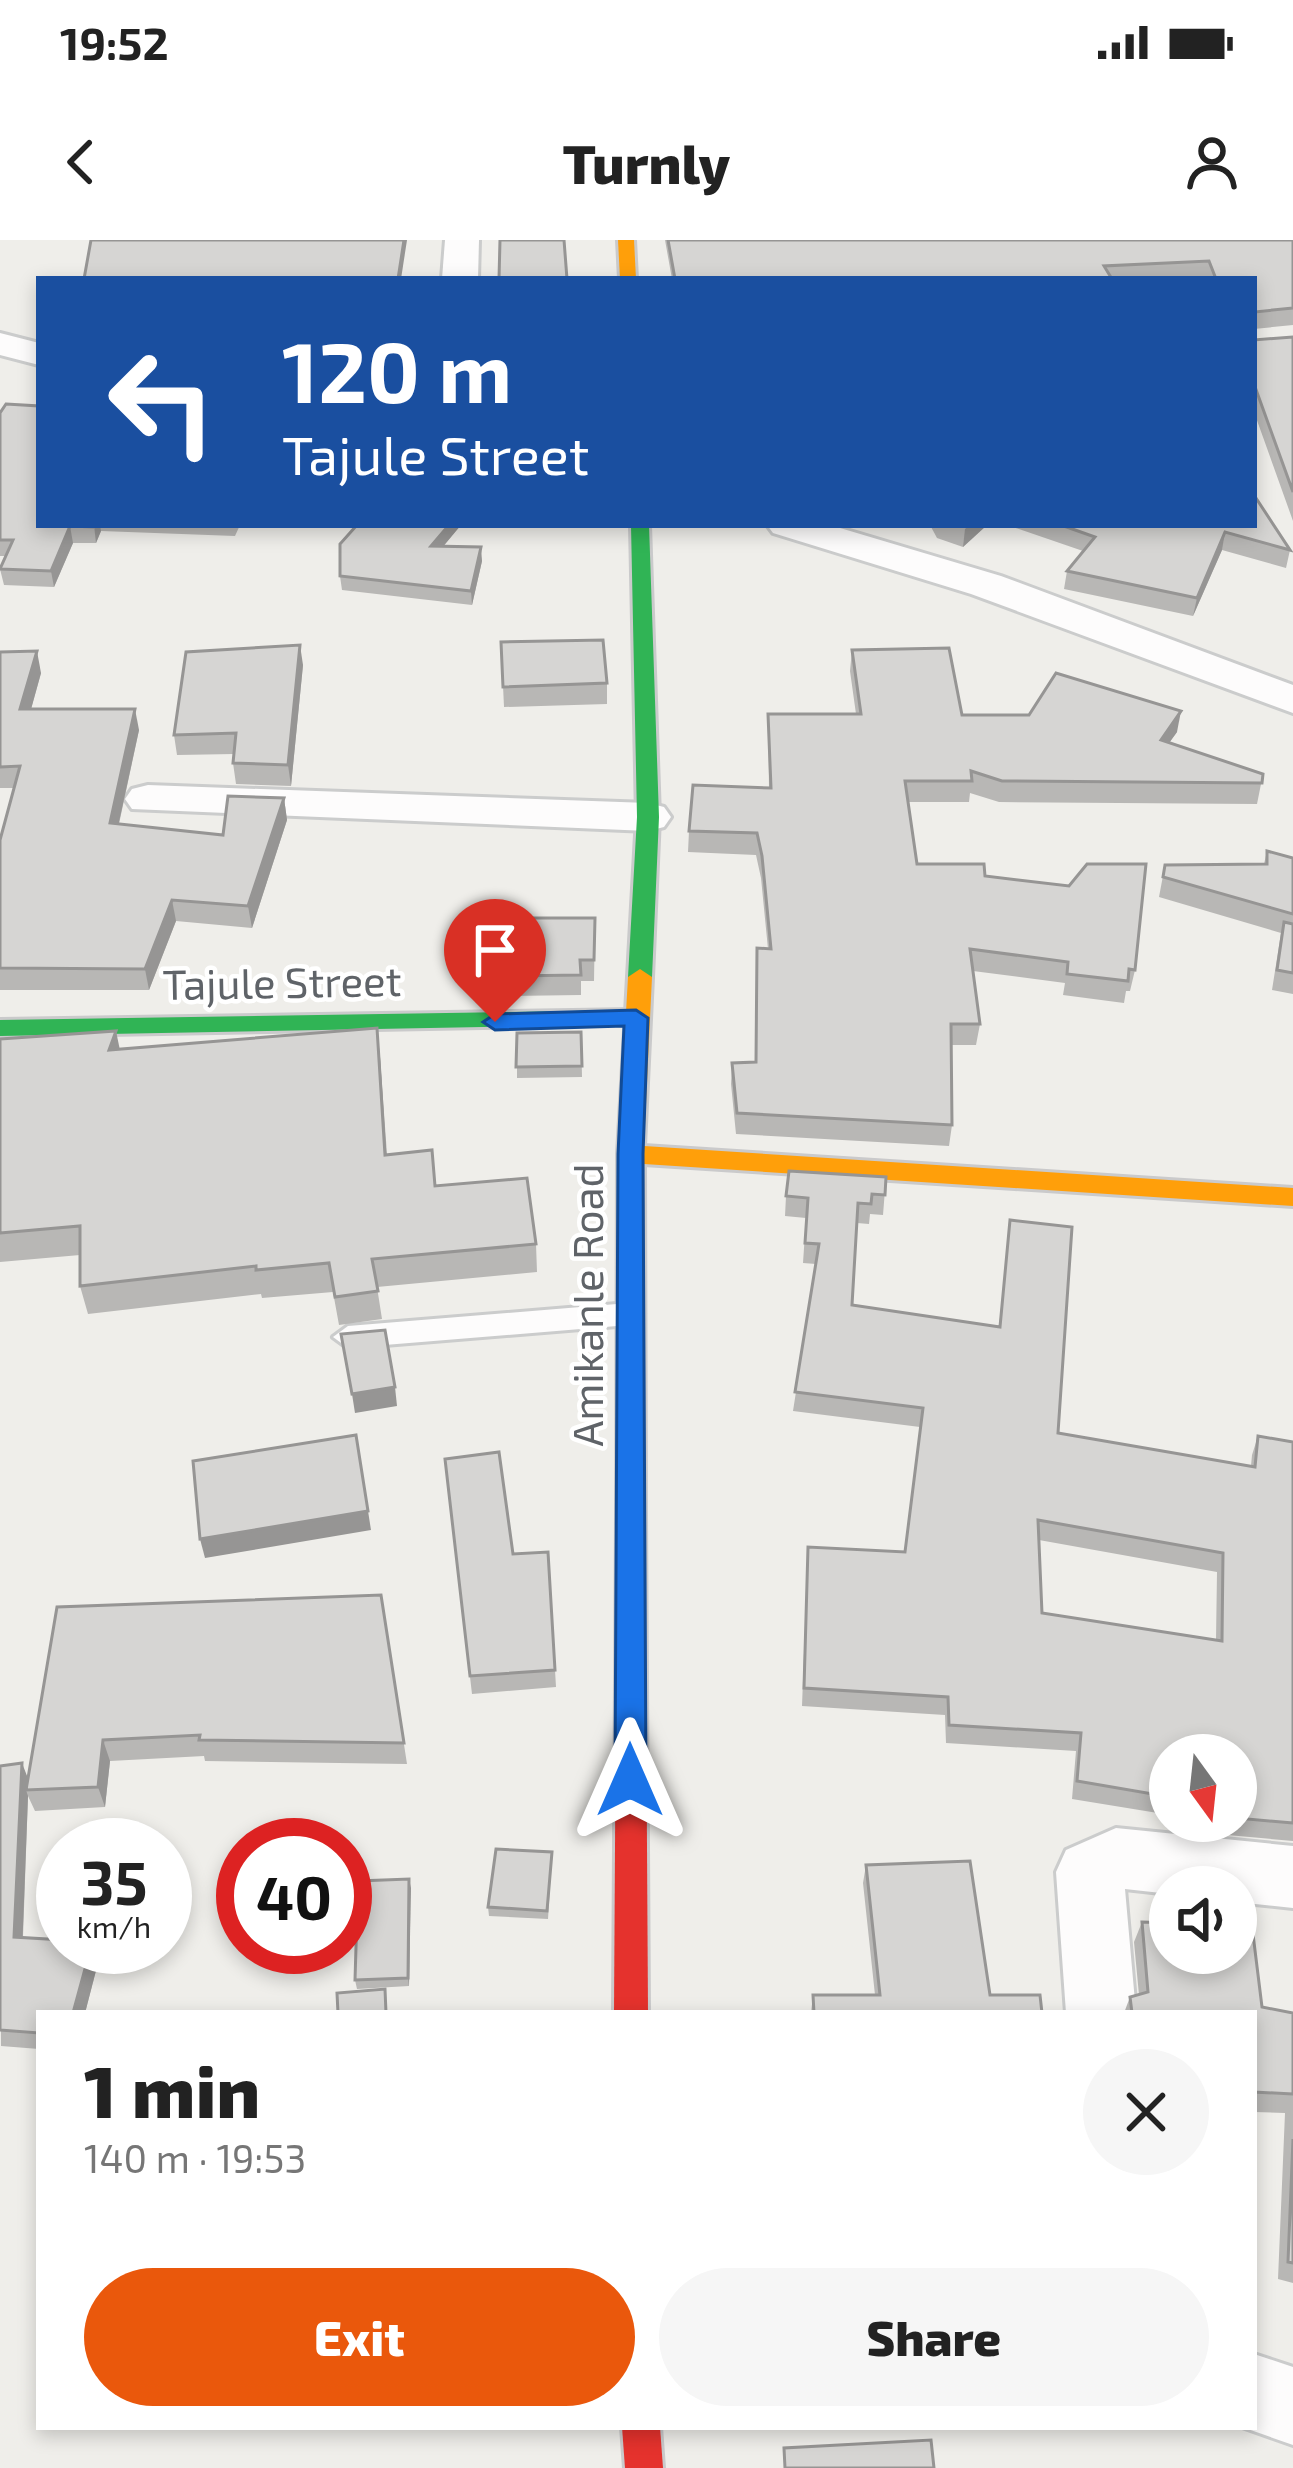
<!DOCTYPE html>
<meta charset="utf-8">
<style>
:root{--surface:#fff;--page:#f6f6f6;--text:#222;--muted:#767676;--accent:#ea580c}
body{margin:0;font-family:"Exo 2",sans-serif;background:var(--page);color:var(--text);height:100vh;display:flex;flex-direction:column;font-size:45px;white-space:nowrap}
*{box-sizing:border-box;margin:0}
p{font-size:39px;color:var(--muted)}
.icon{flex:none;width:66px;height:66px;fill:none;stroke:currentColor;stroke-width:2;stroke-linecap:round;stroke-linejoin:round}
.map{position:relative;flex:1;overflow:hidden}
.details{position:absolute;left:36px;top:1770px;width:1221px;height:420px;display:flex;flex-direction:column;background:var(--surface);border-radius:0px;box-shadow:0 6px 18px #0003}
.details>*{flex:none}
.top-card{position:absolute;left:36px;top:36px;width:1221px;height:252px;border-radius:0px;box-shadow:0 6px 18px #0003;background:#1a4fa0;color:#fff;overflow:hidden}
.needle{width:78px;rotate:165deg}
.controls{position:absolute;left:1149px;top:1494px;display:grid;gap:24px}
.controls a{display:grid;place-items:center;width:108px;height:108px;border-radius:50%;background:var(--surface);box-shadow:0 6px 18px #0003;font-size:60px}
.speed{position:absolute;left:36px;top:1578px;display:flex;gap:24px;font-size:60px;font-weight:700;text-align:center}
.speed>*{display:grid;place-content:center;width:156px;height:156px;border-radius:50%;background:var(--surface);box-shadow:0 6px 18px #0003;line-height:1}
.speed small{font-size:30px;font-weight:400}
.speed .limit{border:18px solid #d22;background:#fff;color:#111}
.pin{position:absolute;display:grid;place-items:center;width:102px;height:102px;color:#fff;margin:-123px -51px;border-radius:50% 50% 50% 0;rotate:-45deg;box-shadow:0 0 12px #0007}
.pin .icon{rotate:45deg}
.me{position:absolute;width:132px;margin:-66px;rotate:0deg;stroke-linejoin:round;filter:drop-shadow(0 0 9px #0008)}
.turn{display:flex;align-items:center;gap:42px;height:252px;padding:0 48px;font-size:54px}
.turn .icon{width:156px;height:156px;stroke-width:2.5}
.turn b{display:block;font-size:84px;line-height:102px}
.round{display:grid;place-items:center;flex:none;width:126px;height:126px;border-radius:63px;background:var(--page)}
.summary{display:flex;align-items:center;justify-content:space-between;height:204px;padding:0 48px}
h1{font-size:72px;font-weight:800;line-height:90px}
.action{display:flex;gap:24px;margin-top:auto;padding:24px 48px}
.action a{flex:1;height:138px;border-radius:72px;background:var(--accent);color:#fff;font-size:48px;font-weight:800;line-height:138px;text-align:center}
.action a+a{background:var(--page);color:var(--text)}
.status{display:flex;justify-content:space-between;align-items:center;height:84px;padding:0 60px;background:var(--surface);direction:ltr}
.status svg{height:33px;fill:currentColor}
header{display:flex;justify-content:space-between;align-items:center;height:156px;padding:0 48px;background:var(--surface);font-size:54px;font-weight:800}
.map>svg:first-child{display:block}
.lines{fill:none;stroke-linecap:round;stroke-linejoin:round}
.lane-casing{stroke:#cbcccc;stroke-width:6}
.street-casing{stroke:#cbcccc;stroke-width:6}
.fast-casing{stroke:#cacacb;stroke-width:6}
.slow-casing{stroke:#cacacb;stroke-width:6}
.jam-casing{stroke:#cacacb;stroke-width:6}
.lane{fill:#fdfcfc;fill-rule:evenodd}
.street{fill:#fdfcfc;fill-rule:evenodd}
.fast{fill:#30b455;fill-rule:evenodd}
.slow{fill:#ff9f0a;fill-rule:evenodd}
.jam{fill:#e5322d;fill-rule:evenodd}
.wall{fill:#b8b7b5;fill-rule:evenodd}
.shaded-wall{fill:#969594}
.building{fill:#d6d5d3;stroke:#969594;stroke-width:3;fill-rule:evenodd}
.route{fill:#1a73e8;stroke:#114b97;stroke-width:3}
.labels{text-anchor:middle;stroke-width:9;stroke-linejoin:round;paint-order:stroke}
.street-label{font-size:42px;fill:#5f6368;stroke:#fff}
</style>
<div class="status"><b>19:52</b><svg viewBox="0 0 49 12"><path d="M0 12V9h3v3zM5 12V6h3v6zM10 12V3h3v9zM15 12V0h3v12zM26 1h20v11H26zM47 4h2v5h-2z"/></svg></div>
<header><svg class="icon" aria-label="back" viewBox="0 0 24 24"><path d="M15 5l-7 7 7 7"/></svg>Turnly<svg class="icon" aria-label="person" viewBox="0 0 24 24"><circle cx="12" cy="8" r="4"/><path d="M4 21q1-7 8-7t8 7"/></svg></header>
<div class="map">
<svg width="1293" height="2228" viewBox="0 0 1293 2228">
<rect width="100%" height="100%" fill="#efeeea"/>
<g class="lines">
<defs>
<path id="lane" d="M 629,1063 L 644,1074 L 629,1085 L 348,1108 L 333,1097 L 348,1086 Z"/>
<g id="street">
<path d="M 445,0 L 479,0 L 478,39 L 442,39 Z"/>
<path d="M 0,93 L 39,103 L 39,125 L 0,115 Z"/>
<path d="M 767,285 L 830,285 L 1001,336 L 1293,445 L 1293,473 L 971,354 L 773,293 Z"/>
<path d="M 148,545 L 648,563 L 664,567 L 671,577 L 664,587 L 648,591 L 132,569 L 125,559 L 132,549 Z"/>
<path d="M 1116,1588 L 1293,1606 L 1293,1668 L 1236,1662 L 1236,1647 L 1170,1647 L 1170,1654 L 1125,1649 L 1136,1773 L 1066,1773 L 1056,1632 L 1066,1610 Z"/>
<path d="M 1254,2114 L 1293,2127 L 1293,2205 L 1242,2187 L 1254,2187 Z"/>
</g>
<g id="fast">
<path d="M 631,285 L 649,285 L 659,577 L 652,737 L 640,745 L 628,737 L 637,577 Z"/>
<path d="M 636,770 L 648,778 L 644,784 L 0,796 L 0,780 Z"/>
</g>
<g id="slow">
<path d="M 618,0 L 634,0 L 636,39 L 620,39 Z"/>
<path d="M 640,729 L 652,737 L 644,906 L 1293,948 L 1293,966 L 644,924 L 645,1276 L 641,1284 L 631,1288 L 621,1284 L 617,1276 L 618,914 L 628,737 Z"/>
</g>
<g id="jam">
<path d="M 631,1264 L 641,1268 L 645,1276 L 648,1773 L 614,1773 L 617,1276 L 621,1268 Z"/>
<path d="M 622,2187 L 660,2187 L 663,2228 L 625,2228 Z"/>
</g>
</defs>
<use href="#lane" class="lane-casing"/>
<use href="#street" class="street-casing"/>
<use href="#fast" class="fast-casing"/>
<use href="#slow" class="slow-casing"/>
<use href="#jam" class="jam-casing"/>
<use href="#lane" class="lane"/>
<use href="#street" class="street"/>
<use href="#fast" class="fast"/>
<use href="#slow" class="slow"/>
<use href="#jam" class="jam"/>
</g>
<g class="wall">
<path d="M 665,0 L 1293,0 L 1293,85 L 1254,89 L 1254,100 L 1293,97 L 1293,281 L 1254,172 L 1254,39 L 672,39 Z"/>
<path d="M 0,173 L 39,285 L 240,285 L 235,296 L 101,291 L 96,303 L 73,303 L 54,347 L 4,345 L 0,329 L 6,316 L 0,316 Z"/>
<path d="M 357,285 L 461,285 L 443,306 L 482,321 L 472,365 L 342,350 L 340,336 Z"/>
<path d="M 930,285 L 987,285 L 963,307 L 937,298 Z"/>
<path d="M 1007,285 L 1254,285 L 1290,310 L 1286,328 L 1222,310 L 1193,376 L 1064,349 L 1067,331 L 1083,311 Z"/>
<path d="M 501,402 L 607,443 L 607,464 L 504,467 Z"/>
<path d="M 852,410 L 962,475 L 1177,492 L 1169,503 L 1263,534 L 1257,564 L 999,562 L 970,553 L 969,562 L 908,562 L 917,624 L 985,636 L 1135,730 L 1130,751 L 1126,751 L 1124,763 L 1063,755 L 1065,743 L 973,731 L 980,784 L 976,805 L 951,805 L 952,885 L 949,906 L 736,894 L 731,844 L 732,823 L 755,822 L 768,709 L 761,638 L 756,615 L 688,612 L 689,591 L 769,548 L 768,474 L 856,474 L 850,431 Z"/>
<path d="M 0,412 L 41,433 L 31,469 L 139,490 L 119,584 L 223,595 L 284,558 L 287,580 L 252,688 L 176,681 L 149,750 L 0,750 L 0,600 L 14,548 L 0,548 Z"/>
<path d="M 303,425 L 291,546 L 236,544 L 233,523 L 234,514 L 177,515 L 174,495 Z"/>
<path d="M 1267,611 L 1293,618 L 1293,754 L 1272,750 L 1281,693 L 1159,657 L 1165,625 L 1264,624 Z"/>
<path d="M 595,678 L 594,741 L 581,741 L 581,755 L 510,756 L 509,736 Z"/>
<path d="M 581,792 L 582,837 L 517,838 L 517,793 Z"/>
<path d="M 0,799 L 120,809 L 380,817 L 387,914 L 435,946 L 536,1004 L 537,1032 L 377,1047 L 382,1079 L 339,1085 L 333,1052 L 262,1058 L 261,1054 L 88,1074 L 80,1046 L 80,1015 L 0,1022 Z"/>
<path d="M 886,937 L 883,975 L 870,974 L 869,984 L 857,983 L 852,1065 L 999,1087 L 1010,980 L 1058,1193 L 1251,1226 L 1252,1215 L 1258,1196 L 1293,1202 L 1293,1601 L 1216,1594 L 1215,1583 L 1205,1581 L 1236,1581 L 1236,1515 L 1170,1515 L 1170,1575 L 1072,1559 L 1076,1511 L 946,1503 L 945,1475 L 802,1466 L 808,1307 L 905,1312 L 920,1187 L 793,1171 L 816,1024 L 803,1023 L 806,978 L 785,976 L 786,956 ZM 1039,1300 L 1217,1332 L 1216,1400 L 1042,1373 Z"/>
<path d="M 445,1219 L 513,1314 L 548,1312 L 556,1447 L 472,1454 Z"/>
<path d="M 381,1355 L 407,1524 L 205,1521 L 204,1516 L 110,1521 L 105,1567 L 35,1571 L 28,1556 L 23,1697 L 99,1719 L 85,1773 L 39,1773 L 39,1809 L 1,1806 L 0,1526 L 28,1539 Z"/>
<path d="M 552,1612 L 548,1679 L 489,1676 L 488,1667 Z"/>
<path d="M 866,1625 L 990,1755 L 1042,1773 L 811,1773 L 813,1755 L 875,1755 L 863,1643 Z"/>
<path d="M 409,1639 L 409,1746 L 357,1749 L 355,1740 Z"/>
<path d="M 1142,1682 L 1262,1767 L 1293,1773 L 1293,2043 L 1278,2039 L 1285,1873 L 1254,1872 L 1254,1773 L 1124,1773 L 1130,1757 L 1139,1755 L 1134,1702 Z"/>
</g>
<g class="shaded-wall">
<path d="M 404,0 L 407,0 L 401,39 L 398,39 Z"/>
<path d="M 94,285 L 100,285 L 101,291 L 96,303 Z"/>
<path d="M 449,285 L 461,285 L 432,320 L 431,306 Z"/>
<path d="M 970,285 L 987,285 L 963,307 L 965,289 Z"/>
<path d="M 70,286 L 73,303 L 54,347 L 51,331 Z"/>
<path d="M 1225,292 L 1222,310 L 1193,376 L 1197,358 Z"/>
<path d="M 481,307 L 482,321 L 472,365 L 471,351 Z"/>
<path d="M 300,405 L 303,425 L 291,546 L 288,525 Z"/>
<path d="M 37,411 L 41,433 L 25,491 L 20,469 Z"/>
<path d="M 135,469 L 139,490 L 114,605 L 110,583 Z"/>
<path d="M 1181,471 L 1177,492 L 1156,521 L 1161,500 Z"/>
<path d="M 284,558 L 287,580 L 252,688 L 248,666 Z"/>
<path d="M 172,660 L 176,681 L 149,750 L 145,729 Z"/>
<path d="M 377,788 L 380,817 L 388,943 L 385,915 Z"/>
<path d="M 116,791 L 122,820 L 109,810 Z"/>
<path d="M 395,1147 L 397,1166 L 355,1173 L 352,1154 Z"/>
<path d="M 368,1271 L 371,1290 L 205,1318 L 200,1299 Z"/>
<path d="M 103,1500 L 110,1521 L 105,1567 L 98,1547 Z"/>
<path d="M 22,1523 L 29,1541 L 26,1550 L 28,1556 L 22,1713 L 14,1697 Z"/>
<path d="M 409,1639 L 411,1648 L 409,1746 L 408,1738 Z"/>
<path d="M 91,1707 L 94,1707 L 99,1719 L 85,1773 L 73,1773 Z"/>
</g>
<g class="building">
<path d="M 91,0 L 404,0 L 398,39 L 84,39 Z"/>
<path d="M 500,0 L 564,0 L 567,39 L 499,39 Z"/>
<path d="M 668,0 L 1293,0 L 1293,68 L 1254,72 L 1254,100 L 1293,97 L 1293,252 L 1254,144 L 1254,39 L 1216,39 L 1209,21 L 1104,26 L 1112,39 L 675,39 Z"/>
<path d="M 6,164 L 39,166 L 39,285 L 94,285 L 93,287 L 70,286 L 51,331 L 0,329 L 13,300 L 0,300 L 0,173 Z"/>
<path d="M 1254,255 L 1290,310 L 1225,292 L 1197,358 L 1067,331 L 1095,297 L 1061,285 L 1254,285 Z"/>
<path d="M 357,285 L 449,285 L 431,306 L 481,307 L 471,351 L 340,336 L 340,304 Z"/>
<path d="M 603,400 L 607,443 L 503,447 L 501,402 Z"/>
<path d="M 300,405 L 288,525 L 233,523 L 236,493 L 174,495 L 186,412 Z"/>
<path d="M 949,408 L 962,475 L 1029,475 L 1056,433 L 1181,471 L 1161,500 L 1263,534 L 1262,543 L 1002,541 L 971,531 L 972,541 L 905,541 L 917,624 L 984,624 L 985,636 L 1069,646 L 1087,624 L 1146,624 L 1135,730 L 1129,729 L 1128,741 L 1067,734 L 1068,722 L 970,709 L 980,784 L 951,784 L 952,885 L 737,873 L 732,823 L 756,822 L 757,708 L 771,709 L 762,616 L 757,593 L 689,591 L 693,545 L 771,548 L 768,474 L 861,474 L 852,410 Z"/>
<path d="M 37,411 L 20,469 L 135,469 L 110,583 L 223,595 L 228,556 L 284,558 L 248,666 L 172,660 L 145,729 L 0,728 L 0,600 L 20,526 L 0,527 L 0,412 Z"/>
<path d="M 1267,611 L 1293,618 L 1293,674 L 1163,637 L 1165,625 L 1267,624 Z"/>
<path d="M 512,678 L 595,678 L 594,720 L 580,720 L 581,735 L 509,736 Z"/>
<path d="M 1284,682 L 1293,684 L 1293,733 L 1277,730 Z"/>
<path d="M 377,788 L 385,915 L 432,910 L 435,946 L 527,938 L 536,1004 L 372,1019 L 378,1051 L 335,1057 L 329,1023 L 256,1030 L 256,1026 L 80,1046 L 80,986 L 0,993 L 0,799 L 116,791 L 109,810 Z"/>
<path d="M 581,792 L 582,826 L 516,827 L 517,793 Z"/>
<path d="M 789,931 L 886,937 L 885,955 L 872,954 L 871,964 L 858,963 L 852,1065 L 1000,1087 L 1010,980 L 1072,987 L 1058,1193 L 1255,1227 L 1258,1196 L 1293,1202 L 1293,1583 L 1236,1578 L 1236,1515 L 1170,1515 L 1170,1557 L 1077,1541 L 1081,1493 L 949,1485 L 948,1457 L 804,1448 L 808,1307 L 905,1312 L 923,1168 L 795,1152 L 819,1004 L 805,1003 L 808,958 L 786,956 ZM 1038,1280 L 1223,1313 L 1222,1401 L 1042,1373 Z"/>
<path d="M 385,1090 L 395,1147 L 352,1154 L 341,1094 Z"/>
<path d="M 356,1195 L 368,1271 L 200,1299 L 193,1221 Z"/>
<path d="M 499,1212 L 513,1314 L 548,1312 L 555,1430 L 470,1436 L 445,1219 Z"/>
<path d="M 381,1355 L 404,1503 L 199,1500 L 200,1495 L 103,1500 L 98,1547 L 26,1550 L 57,1367 Z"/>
<path d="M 22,1523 L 14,1697 L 63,1700 L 63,1707 L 91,1707 L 73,1773 L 39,1773 L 39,1793 L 0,1790 L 0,1526 Z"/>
<path d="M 496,1609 L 552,1612 L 547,1671 L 488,1667 Z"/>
<path d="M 970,1621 L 990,1755 L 1040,1755 L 1042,1773 L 814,1773 L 813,1755 L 880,1755 L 866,1625 Z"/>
<path d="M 409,1639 L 408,1738 L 355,1740 L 358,1641 Z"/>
<path d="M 1142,1682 L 1170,1683 L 1170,1713 L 1236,1713 L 1236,1686 L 1252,1686 L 1262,1767 L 1293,1773 L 1293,1854 L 1254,1852 L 1254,1773 L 1132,1773 L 1130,1757 L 1148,1752 Z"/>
<path d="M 385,1749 L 386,1773 L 338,1773 L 337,1753 Z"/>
<path d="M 1293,1899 L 1293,2023 L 1288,2022 Z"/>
<path d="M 931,2200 L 934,2228 L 785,2228 L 784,2208 Z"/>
</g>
<path class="route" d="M 636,770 L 648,778 L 643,914 L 646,1540 L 641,1550 L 630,1554 L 619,1550 L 615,1540 L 618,914 L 624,786 L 495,790 L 483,782 L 495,774 Z"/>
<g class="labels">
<g class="street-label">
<text transform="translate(282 743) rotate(-1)" y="15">Tajule Street</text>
<text transform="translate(588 1065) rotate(-90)" y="15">Amikanle Road</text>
</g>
</g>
</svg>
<div class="controls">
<a><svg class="needle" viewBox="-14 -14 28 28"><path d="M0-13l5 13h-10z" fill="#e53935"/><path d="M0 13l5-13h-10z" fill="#767676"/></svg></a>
<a><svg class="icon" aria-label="sound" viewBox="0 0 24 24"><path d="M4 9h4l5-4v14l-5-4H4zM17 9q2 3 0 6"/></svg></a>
</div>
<div class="speed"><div>35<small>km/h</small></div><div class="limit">40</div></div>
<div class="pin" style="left:495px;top:782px;background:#d93025"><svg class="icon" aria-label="arrive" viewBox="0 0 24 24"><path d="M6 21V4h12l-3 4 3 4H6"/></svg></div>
<svg class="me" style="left:630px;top:1540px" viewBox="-20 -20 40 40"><path d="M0-17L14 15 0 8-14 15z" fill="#1a73e8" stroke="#fff" stroke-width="4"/></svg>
<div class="top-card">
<div class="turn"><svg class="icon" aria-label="left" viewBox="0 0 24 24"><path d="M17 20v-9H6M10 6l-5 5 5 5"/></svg><div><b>120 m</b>Tajule Street</div></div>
</div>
<section class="details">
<div class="summary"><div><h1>1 min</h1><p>140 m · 19:53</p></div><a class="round"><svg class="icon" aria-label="close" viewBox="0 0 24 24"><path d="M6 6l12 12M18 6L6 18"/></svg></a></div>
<div class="action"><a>Exit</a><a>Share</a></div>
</section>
</div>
